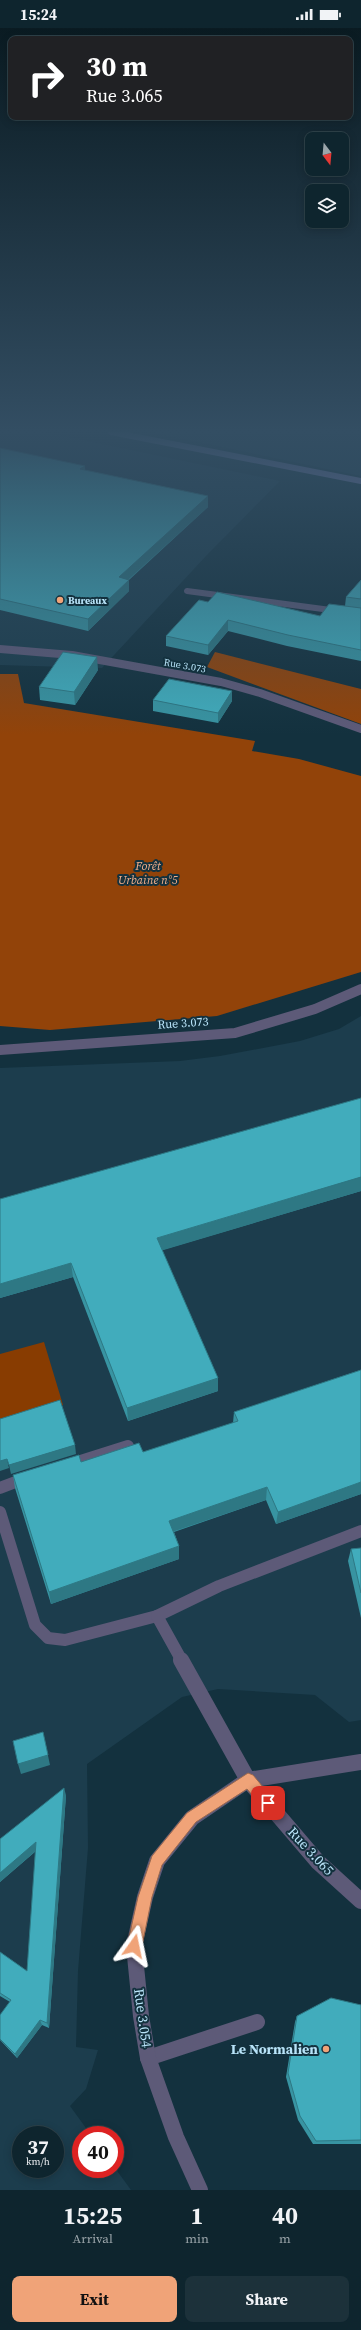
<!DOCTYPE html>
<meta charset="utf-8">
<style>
:root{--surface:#0e252e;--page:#1c313a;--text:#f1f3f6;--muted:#9ba5aa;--line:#2e424a;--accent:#f0a378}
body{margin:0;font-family:"Source Serif 4",serif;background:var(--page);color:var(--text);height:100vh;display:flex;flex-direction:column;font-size:15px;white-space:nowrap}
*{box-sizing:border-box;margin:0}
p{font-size:13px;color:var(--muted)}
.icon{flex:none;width:22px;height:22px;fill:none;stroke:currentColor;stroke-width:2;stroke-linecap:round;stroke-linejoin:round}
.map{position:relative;height:2162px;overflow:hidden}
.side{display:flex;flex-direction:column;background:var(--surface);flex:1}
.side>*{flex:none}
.guide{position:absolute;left:8px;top:8px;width:345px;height:84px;border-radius:8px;box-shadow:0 2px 10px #0003,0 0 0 1px var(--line);background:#202124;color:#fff;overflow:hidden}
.needle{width:26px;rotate:164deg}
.buttons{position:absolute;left:305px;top:104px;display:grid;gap:8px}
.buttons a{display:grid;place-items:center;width:44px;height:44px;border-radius:8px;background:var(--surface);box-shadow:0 2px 10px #0003,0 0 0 1px var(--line);font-size:20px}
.speed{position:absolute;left:12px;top:2098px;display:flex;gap:8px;font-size:20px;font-weight:700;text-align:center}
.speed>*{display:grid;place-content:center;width:52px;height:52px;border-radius:50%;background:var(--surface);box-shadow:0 2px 10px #0003,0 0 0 1px var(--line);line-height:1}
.speed small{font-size:10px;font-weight:400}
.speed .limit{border:6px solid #d22;background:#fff;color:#111}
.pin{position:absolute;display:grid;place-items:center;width:34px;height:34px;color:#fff;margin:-17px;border-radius:8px;box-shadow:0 2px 6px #0006}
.me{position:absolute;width:44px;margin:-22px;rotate:12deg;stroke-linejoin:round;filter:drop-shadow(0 0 3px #0008)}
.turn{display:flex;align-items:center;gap:14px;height:84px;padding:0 12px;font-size:18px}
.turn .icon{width:52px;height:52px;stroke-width:2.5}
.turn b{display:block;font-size:28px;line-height:34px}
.eta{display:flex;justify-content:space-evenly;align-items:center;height:68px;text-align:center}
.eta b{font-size:24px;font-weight:700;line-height:28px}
.cta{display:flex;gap:8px;margin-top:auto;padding:8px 12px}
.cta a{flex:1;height:46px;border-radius:8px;background:var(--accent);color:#111;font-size:16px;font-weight:700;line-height:46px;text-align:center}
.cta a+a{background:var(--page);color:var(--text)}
.status{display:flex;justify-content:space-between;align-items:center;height:28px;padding:0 20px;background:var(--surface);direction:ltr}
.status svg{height:11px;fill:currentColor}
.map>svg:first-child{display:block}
.built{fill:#1c3d4d;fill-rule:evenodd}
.green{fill:#883c01}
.forest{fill:#924309}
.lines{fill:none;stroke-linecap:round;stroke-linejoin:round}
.minor-far4{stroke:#5d5a78;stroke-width:6}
.minor-far3{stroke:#5d5a78;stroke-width:8}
.minor-far2{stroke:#5d5a78;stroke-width:10}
.minor-far1{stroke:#5d5a78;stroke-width:12}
.minor{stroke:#5d5a78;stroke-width:16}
.major{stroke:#8d85c2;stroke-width:6}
.wall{fill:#3894a2}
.shaded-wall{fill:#2e7884}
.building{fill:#41acbc;stroke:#2e7884}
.route{fill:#f0a378;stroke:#9c6a4e}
.poi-dot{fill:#f0a378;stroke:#13313e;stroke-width:1.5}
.labels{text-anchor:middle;stroke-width:4;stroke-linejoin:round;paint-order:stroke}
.far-poi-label{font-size:10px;font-weight:bold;fill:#b9e4f9;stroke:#13313e;text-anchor:start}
.far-street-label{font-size:10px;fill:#b9e4f9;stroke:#13313e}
.park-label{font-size:12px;font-style:italic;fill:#f1af8b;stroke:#13313e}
.street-label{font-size:12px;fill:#b9e4f9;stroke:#13313e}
.near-street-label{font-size:14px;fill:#b9e4f9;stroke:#13313e}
.near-poi-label{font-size:14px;font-weight:bold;fill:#b9e4f9;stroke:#13313e;text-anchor:end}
</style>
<div class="status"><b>15:24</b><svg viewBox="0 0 49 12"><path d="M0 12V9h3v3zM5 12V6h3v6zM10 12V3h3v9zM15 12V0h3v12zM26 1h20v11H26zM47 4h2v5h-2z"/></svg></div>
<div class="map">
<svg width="361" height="2162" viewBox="0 0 361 2162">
<rect width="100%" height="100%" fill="#13313e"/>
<g class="built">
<path d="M 0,404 L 44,404 L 280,453 L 206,528 L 102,640 L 0,637 Z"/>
<path d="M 150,404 L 361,404 L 361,448 Z"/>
<path d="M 361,988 L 361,1692 L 349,1694 L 315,1667 L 218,1661 L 182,1669 L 87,1736 L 88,1820 L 78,1943 L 76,2019 L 98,2022 L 86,2061 L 70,2078 L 91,2107 L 81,2107 L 81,2141 L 115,2140 L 131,2162 L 0,2162 L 0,1040 L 180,1033 L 220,1028 L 300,1013 L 339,1001 ZM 21,2107 L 55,2107 L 55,2141 L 21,2141 Z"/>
</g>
<path class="green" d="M 44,1314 L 63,1377 L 0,1395 L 0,1326 Z"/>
<g class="forest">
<path d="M 215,624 L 361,661 L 361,696 L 207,639 Z"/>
<path d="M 0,646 L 18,646 L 24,675 L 255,713 L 252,723 L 299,731 L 361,748 L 361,944 L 217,988 L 50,1002 L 0,998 Z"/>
</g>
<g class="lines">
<path class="minor-far4" d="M 187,563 L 361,586"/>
<path class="minor-far3" d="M 0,621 L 72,627 L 221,654 L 260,665 L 361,701"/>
<path class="minor-far2" d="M 0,1022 L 235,1005 L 315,981 L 361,961"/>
<g class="minor-far1">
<path d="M 68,1437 L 128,1418"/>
<path d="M 0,1460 L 26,1450"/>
<path d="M 0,1484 L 35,1597 L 48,1610 L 65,1612 L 157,1588"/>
<path d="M 182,1633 L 157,1588 L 219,1558 L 361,1503"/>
</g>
<g class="minor">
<path d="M 181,1632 L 248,1752 L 318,1834 L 361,1873"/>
<path d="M 148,2030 L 257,1994"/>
<path d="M 200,2162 L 176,2109 L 148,2030 L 141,1988 L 134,1918 L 145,1869 L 157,1833 L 192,1790 L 248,1752 L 361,1734"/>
</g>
<path class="major" d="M 111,404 L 361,453"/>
</g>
<g class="wall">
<path d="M 0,420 L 85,442 L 208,468 L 208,479 L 129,552 L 129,563 L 88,603 L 0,582 Z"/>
<path d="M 361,552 L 361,633 L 287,618 L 228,603 L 208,627 L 166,618 L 166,608 L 208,574 L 320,588 L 345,578 L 346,569 Z"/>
<path d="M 98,642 L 75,677 L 40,672 L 39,659 Z"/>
<path d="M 153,672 L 232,673 L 218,695 L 153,683 Z"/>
<path d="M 361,1163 L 162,1222 L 218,1350 L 218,1363 L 128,1393 L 73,1249 L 0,1270 L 0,1171 Z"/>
<path d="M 361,1342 L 361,1466 L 276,1496 L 266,1472 L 174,1504 L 179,1518 L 179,1531 L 51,1576 L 15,1460 L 13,1447 L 81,1434 L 143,1424 L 233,1395 L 234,1384 Z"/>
<path d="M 361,1520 L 361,1590 L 348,1533 L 351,1521 Z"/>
<path d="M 66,1767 L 49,2000 L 42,1997 L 17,2030 L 0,2012 L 0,1987 L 10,1974 L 0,1968 L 0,1924 L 27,1943 L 36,1823 L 0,1854 L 0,1811 Z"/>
<path d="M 361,1977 L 361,2116 L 313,2116 L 298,2092 L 286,2049 L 295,1994 L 297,1988 Z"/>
</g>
<g class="shaded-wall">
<path d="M 85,438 L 85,448 L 80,441 Z"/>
<path d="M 208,468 L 208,479 L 119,560 L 119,549 Z"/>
<path d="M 129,552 L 129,563 L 88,603 L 88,591 Z"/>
<path d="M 228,592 L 228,603 L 208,627 L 208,617 Z"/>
<path d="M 97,629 L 98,642 L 75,677 L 74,664 Z"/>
<path d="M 232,663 L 232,673 L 218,695 L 218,685 Z"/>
<path d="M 361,1149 L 361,1163 L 157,1224 L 157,1210 Z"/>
<path d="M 71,1235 L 73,1249 L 0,1270 L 0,1256 Z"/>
<path d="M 218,1350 L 218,1363 L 128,1393 L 127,1380 Z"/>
<path d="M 75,1417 L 76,1426 L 11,1446 L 9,1437 Z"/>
<path d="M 7,1431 L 9,1440 L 0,1443 L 0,1433 Z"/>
<path d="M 361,1454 L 361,1466 L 276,1496 L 278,1484 Z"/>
<path d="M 267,1459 L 266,1472 L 169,1505 L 169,1493 Z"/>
<path d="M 179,1518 L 179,1531 L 51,1576 L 49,1564 Z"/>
<path d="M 43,1704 L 50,1737 L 21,1746 L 18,1736 Z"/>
<path d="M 64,1760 L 66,1767 L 49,2000 L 47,1995 Z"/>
<path d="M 36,1814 L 38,1821 L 0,1854 L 0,1845 Z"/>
<path d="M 40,1992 L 42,1997 L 17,2030 L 15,2026 Z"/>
</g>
<g class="building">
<path d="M 0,420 L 85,438 L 80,441 L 208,468 L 119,549 L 129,552 L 88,591 L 0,571 Z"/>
<path d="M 361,552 L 361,571 L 346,569 Z"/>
<path d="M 217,564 L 320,588 L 329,576 L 361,580 L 361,622 L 288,607 L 228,592 L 208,617 L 166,608 L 199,572 L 208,574 Z"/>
<path d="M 63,624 L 97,629 L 74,664 L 39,659 Z"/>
<path d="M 169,651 L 232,663 L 218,685 L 153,672 Z"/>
<path d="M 361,1070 L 361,1149 L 157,1210 L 218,1350 L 127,1380 L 71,1235 L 0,1256 L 0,1171 Z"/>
<path d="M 361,1342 L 361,1454 L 278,1484 L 267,1459 L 169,1493 L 179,1518 L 49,1564 L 13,1447 L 79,1427 L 81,1434 L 139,1415 L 143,1424 L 238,1393 L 234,1384 Z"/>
<path d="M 60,1372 L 75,1417 L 9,1437 L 7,1431 L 0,1433 L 0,1391 Z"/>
<path d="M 361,1520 L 361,1565 L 351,1521 Z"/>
<path d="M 43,1704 L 48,1727 L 18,1736 L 13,1713 Z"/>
<path d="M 64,1760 L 47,1995 L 40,1992 L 15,2026 L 0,2011 L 0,1987 L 11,1972 L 0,1965 L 0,1924 L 27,1943 L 36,1814 L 0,1845 L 0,1811 Z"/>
<path d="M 331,1970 L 361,1977 L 361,2112 L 316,2113 L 300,2088 L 288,2045 L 297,1988 Z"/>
</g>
<linearGradient id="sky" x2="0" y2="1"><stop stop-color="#0a1b22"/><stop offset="0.57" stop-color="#334e63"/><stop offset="1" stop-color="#334e63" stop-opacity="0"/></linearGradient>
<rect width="361" height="707" fill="url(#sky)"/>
<path class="route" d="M 248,1745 L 253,1747 L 273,1771 L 275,1775 L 273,1780 L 268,1782 L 263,1780 L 247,1761 L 196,1794 L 162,1837 L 152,1869 L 142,1918 L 140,1923 L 134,1925 L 129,1923 L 127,1918 L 138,1869 L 152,1828 L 187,1785 Z"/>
<g class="poi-dot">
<circle cx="60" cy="572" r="4"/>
<circle cx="326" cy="2021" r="4"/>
</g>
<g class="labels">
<g class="far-poi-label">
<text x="68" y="576">Bureaux</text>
</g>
<g class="far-street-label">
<text transform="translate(185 637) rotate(10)" y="4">Rue 3.073</text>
</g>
<g class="park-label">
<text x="148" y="842">Forêt<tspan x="148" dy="14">Urbaine n°5</tspan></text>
</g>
<g class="street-label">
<text transform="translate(183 995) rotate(-4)" y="4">Rue 3.073</text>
</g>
<g class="near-street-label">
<text transform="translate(311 1823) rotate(47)" y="5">Rue 3.065</text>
<text transform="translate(143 1990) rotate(82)" y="5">Rue 3.054</text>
</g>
<g class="near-poi-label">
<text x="318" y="2026">Le Normalien</text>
</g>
</g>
</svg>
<div class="buttons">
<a><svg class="needle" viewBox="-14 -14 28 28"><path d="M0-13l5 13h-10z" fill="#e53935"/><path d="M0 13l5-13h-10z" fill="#9ba5aa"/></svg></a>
<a><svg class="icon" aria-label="layers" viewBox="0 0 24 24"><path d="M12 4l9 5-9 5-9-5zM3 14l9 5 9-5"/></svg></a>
</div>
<div class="speed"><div>37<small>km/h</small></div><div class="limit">40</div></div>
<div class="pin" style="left:268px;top:1775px;background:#d93025"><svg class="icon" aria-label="arrive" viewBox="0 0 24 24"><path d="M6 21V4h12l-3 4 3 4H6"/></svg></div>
<svg class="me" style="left:134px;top:1918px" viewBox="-20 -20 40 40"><path d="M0-17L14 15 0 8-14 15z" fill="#f0a378" stroke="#fff" stroke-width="4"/></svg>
<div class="guide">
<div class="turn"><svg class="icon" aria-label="right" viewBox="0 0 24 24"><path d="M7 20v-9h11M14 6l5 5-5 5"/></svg><div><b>30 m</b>Rue 3.065</div></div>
</div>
</div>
<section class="side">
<div class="eta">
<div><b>15:25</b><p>Arrival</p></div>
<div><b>1</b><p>min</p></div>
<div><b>40</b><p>m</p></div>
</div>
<div class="cta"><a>Exit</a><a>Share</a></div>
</section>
